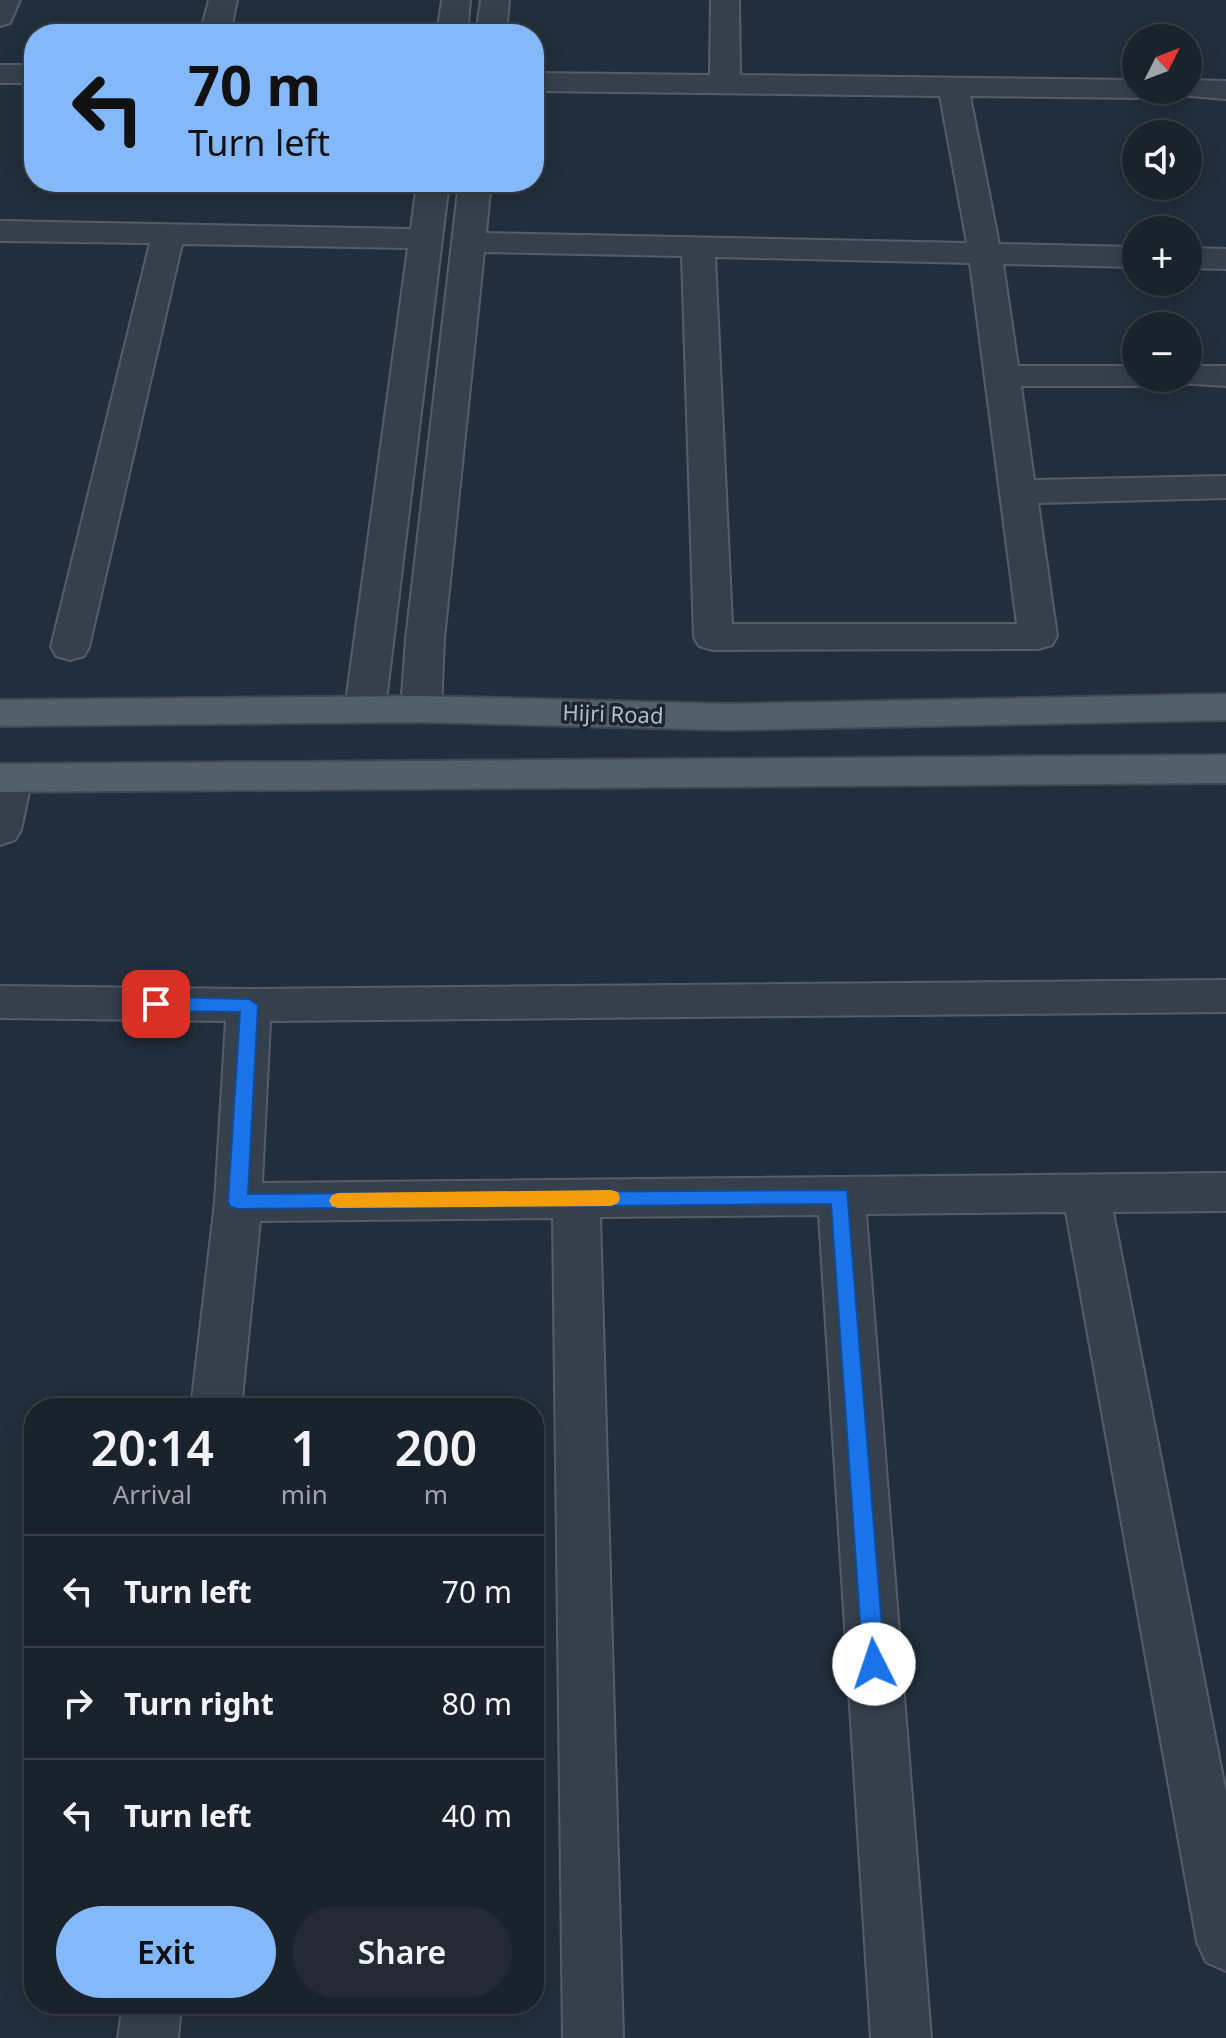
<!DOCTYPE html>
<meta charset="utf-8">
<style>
:root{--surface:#1a222c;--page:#232a34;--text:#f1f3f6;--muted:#9fa4a9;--line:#383f48;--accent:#84b8f9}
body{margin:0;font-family:"Noto Sans",sans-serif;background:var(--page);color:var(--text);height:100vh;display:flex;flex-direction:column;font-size:30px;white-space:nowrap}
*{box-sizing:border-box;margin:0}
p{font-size:26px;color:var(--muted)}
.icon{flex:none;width:44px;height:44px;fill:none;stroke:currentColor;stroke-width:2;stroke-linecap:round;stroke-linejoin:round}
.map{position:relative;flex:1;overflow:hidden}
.drawer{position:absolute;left:24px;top:1398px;width:520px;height:616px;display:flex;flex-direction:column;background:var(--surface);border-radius:32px;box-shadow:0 4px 20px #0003,0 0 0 2px var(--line)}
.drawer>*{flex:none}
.hud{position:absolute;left:24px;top:24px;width:520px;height:168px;border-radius:32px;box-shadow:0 4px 20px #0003,0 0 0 2px var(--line);background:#84b8f9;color:#111;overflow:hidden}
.needle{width:52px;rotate:48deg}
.controls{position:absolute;left:1122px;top:24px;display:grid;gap:16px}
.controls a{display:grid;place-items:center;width:80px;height:80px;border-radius:50%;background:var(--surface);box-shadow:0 4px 20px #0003,0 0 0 2px var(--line);font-size:40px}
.pin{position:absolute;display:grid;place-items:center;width:68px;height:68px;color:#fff;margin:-34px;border-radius:16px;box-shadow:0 4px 12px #0006}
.me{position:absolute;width:88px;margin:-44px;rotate:356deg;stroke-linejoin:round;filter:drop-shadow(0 0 6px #0008)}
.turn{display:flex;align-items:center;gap:28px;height:168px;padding:0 32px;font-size:36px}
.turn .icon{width:104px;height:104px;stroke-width:2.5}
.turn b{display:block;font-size:56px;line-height:68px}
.eta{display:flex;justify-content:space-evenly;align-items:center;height:136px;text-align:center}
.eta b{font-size:48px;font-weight:600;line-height:56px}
.primary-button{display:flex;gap:16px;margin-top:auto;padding:16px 32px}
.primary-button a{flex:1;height:92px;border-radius:48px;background:var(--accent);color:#111;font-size:32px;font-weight:600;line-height:92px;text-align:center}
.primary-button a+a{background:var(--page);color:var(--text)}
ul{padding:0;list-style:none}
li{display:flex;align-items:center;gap:24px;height:112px;padding:0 32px;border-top:2px solid var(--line)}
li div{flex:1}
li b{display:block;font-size:30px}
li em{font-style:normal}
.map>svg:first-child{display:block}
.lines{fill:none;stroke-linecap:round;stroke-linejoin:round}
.minor-casing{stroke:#545e69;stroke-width:4}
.major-casing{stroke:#3f4954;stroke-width:4}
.minor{fill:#36404b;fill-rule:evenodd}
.major{fill:#545f6c;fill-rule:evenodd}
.route{fill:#1a73e8;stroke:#114b97;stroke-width:2}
.slow{fill:#f59e0b}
.labels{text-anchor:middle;stroke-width:7;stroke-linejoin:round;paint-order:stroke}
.street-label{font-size:22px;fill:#b1bbc7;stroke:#1b2530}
</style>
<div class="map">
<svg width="1226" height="2038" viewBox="0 0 1226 2038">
<rect width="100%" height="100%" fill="#222e3b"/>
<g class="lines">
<defs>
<g id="minor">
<path d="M 0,0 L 20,0 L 10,23 L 0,26 Z"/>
<path d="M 209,0 L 237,0 L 230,34 L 200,34 Z"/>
<path d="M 442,0 L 470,0 L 467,34 L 437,34 Z"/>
<path d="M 481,0 L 509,0 L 506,34 L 476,34 Z"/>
<path d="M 711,0 L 739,0 L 740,75 L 1136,80 L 1136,90 L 1150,90 L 1147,95 L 1136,98 L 970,96 L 999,244 L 1136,247 L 1136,267 L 1003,264 L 1018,366 L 1136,366 L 1136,378 L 1152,378 L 1148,383 L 1136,386 L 1021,386 L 1034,480 L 1226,476 L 1226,498 L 1038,503 L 1057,636 L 1052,645 L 1038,649 L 713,650 L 699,646 L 694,637 L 682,256 L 484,252 L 444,639 L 441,709 L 435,718 L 421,722 L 407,718 L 401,709 L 406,639 L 459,182 L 491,182 L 486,233 L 967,243 L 940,96 L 534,91 L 534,73 L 710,75 ZM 715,257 L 970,263 L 1017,624 L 732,624 Z"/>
<rect x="0" y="65" width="34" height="18"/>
<path d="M 1188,80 L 1226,81 L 1226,99 L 1177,95 L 1174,90 L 1188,90 Z"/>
<path d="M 417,182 L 449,182 L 385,709 L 379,718 L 365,722 L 351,718 L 345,709 L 408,248 L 182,244 L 89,647 L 84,656 L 70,660 L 56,656 L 51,647 L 150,243 L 0,241 L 0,221 L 411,229 Z"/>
<path d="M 1188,248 L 1226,249 L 1226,269 L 1188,268 Z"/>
<path d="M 1188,366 L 1226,366 L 1226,386 L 1176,383 L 1172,378 L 1188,378 Z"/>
<path d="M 12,764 L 26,768 L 32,778 L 21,830 L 15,840 L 0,845 L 0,767 Z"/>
<path d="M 1226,980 L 1226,1012 L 270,1021 L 262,1183 L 1226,1173 L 1226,1211 L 1113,1212 L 1226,1793 L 1226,1971 L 1206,1962 L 1197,1942 L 1066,1212 L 866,1214 L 931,2038 L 871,2038 L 819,1215 L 600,1217 L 623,2038 L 563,2038 L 553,1218 L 260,1221 L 241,1408 L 191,1408 L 215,1202 L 226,1021 L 0,1018 L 0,986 L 249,989 Z"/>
<path d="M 123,2004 L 181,2004 L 178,2038 L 118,2038 Z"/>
</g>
<g id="major">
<path d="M 1226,694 L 1226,720 L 727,730 L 421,722 L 0,726 L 0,700 L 421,696 L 727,704 Z"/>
<path d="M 1226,755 L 1226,783 L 0,792 L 0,764 Z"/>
</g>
</defs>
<use href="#minor" class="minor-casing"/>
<use href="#major" class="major-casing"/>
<use href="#minor" class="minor"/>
<use href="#major" class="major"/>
</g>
<path class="route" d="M 156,997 L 249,999 L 258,1005 L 248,1194 L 847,1190 L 885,1664 L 882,1671 L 874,1674 L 866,1671 L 863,1664 L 831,1204 L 238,1209 L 231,1207 L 228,1202 L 240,1012 L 156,1011 L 147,1004 Z"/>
<path class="slow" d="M 611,1190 L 618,1192 L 620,1198 L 618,1203 L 611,1206 L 338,1208 L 332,1206 L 329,1201 L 332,1195 L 338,1193 Z"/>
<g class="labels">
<g class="street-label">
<text transform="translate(613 714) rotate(2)" y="8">Hijri Road</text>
</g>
</g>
</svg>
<div class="controls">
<a><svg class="needle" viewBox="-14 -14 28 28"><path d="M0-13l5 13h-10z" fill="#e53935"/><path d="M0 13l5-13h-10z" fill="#9fa4a9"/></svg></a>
<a><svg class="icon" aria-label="sound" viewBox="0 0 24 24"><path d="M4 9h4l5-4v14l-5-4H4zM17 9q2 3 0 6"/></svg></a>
<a>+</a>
<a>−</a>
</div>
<div class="pin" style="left:156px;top:1004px;background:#d93025"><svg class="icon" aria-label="arrive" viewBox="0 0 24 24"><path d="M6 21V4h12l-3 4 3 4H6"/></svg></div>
<svg class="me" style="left:874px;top:1664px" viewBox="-20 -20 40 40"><circle r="19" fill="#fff"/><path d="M0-13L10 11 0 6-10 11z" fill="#1a73e8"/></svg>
<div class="hud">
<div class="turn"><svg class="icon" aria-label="left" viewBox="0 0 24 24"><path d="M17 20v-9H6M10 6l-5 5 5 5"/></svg><div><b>70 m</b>Turn left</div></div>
</div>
<section class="drawer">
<div class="eta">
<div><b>20:14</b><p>Arrival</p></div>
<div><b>1</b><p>min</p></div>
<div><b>200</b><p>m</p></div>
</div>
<ul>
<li><svg class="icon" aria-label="left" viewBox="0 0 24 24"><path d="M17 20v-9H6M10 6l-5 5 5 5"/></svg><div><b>Turn left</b></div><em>70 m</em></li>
<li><svg class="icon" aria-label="right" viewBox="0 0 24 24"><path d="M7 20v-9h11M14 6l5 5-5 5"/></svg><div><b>Turn right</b></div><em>80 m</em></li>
<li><svg class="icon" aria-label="left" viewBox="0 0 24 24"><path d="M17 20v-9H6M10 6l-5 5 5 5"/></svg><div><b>Turn left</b></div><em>40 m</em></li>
</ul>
<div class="primary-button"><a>Exit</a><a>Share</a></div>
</section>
</div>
